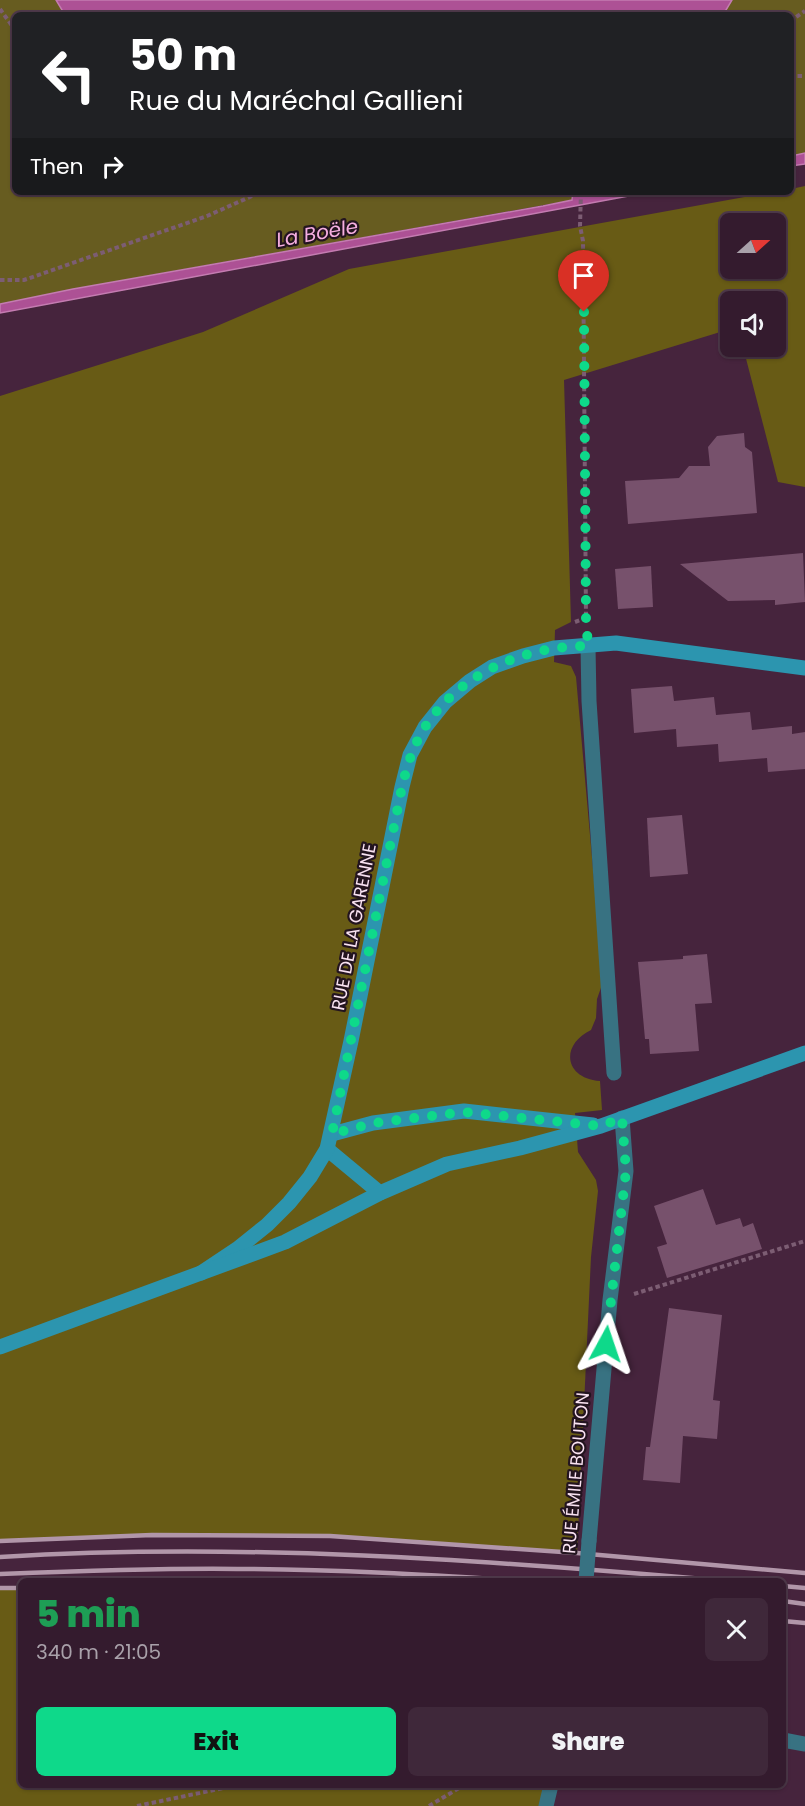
<!DOCTYPE html>
<meta charset="utf-8">
<style>
:root{--surface:#341b2e;--page:#3f283a;--text:#f1f3f6;--muted:#a9a1aa;--line:#4e394a;--accent:#0ed98a}
body{margin:0;font-family:Poppins,sans-serif;background:var(--page);color:var(--text);height:100vh;display:flex;flex-direction:column;font-size:22px;white-space:nowrap}
*{box-sizing:border-box;margin:0}
p{font-size:20px;color:var(--muted)}
.icon{flex:none;width:33px;height:33px;fill:none;stroke:currentColor;stroke-width:2;stroke-linecap:round;stroke-linejoin:round}
.map{position:relative;flex:1;overflow:hidden}
.sheet{position:absolute;left:18px;top:1578px;width:768px;height:210px;display:flex;flex-direction:column;background:var(--surface);border-radius:9px;box-shadow:0 2px 4px #0004,0 0 0 2px var(--line)}
.sheet>*{flex:none}
.hud{position:absolute;left:12px;top:12px;width:782px;height:183px;border-radius:9px;box-shadow:0 2px 4px #0004,0 0 0 2px var(--line);background:#202124;color:#fff;overflow:hidden}
.needle{width:39px;rotate:69deg}
.buttons{position:absolute;left:720px;top:213px;display:grid;gap:12px}
.buttons a{display:grid;place-items:center;width:66px;height:66px;border-radius:9px;background:var(--surface);box-shadow:0 2px 4px #0004,0 0 0 2px var(--line);font-size:30px}
.pin{position:absolute;display:grid;place-items:center;width:51px;height:51px;color:#fff;margin:-62px -26px;border-radius:50% 50% 50% 0;rotate:-45deg;box-shadow:0 0 6px #0007}
.pin .icon{rotate:45deg}
.me{position:absolute;width:66px;margin:-33px;rotate:5deg;stroke-linejoin:round;filter:drop-shadow(0 0 4px #0008)}
.turn{display:flex;align-items:center;gap:21px;height:126px;padding:0 18px;font-size:27px}
.turn .icon{width:78px;height:78px;stroke-width:2.5}
.turn b{display:block;font-size:42px;line-height:51px}
.then{display:flex;align-items:center;height:57px;padding:0 18px;background:#0003;gap:12px;font-size:22px}
.round{display:grid;place-items:center;flex:none;width:63px;height:63px;border-radius:9px;background:var(--page)}
.headline{display:flex;align-items:center;justify-content:space-between;height:102px;padding:0 18px}
h1{font-size:36px;font-weight:800;line-height:45px;color:#1e9e55}
.cta{display:flex;gap:12px;margin-top:auto;padding:12px 18px}
.cta a{flex:1;height:69px;border-radius:9px;background:var(--accent);color:#111;font-size:24px;font-weight:800;line-height:69px;text-align:center}
.cta a+a{background:var(--page);color:var(--text)}
.map>svg:first-child{display:block}
.green{fill:#675c20}
.forest{fill:#685b15;fill-rule:evenodd}
.water{fill:#ad5195;stroke:#c47cb1;stroke-width:1.5}
.building{fill:#77516c}
.lines{fill:none;stroke-linecap:round;stroke-linejoin:round}
.path{stroke:#7c5d73;stroke-width:4;stroke-dasharray:4.5 3;stroke-linecap:butt}
.street{stroke:#387282;stroke-width:15}
.secondary{stroke:#2c95af;stroke-width:15}
.rail{stroke:#b196a9;stroke-width:4.5}
.street-bridge{stroke:#387282;stroke-width:15}
.route{stroke:#0ed98a;stroke-width:10;stroke-dasharray:0 18}
.labels{text-anchor:middle;stroke-width:4.5;stroke-linejoin:round;paint-order:stroke}
.street-label{font-size:18px;fill:#f9e2f1;stroke:#23141f}
.water-label{font-size:20px;font-style:italic;fill:#f6aee0;stroke:#23141f}
</style>
<div class="map">
<svg width="805" height="1806" viewBox="0 0 805 1806">
<rect width="100%" height="100%" fill="#46243d"/>
<g class="green">
<path d="M 0,0 L 56,0 L 65,15 L 15,15 L 15,192 L 573,192 L 572,200 L 73,289 L 0,304 Z"/>
<path d="M 732,0 L 805,0 L 805,153 L 791,156 L 790,15 L 723,15 Z"/>
</g>
<g class="forest">
<path d="M 805,186 L 805,487 L 778,482 L 743,347 L 776,346 L 776,302 L 730,302 L 730,329 L 564,380 L 571,622 L 555,630 L 554,662 L 571,666 L 576,677 L 603,982 L 597,999 L 596,1018 L 591,1030 C 560,1045 564,1078 600,1081 L 602,1110 L 575,1113 L 578,1152 L 596,1180 L 598,1191 L 591,1257 L 577,1553 L 330,1536 L 152,1535 L 0,1541 L 0,396 L 203,332 L 349,269 L 761,194 L 790,192 L 791,189 ZM 730,224 L 776,224 L 776,268 L 730,268 Z"/>
<path d="M 0,1588 L 21,1588 L 21,1785 L 551,1785 L 546,1806 L 0,1806 Z"/>
</g>
<g class="water">
<path d="M 56,0 L 732,0 L 723,15 L 65,15 Z"/>
<path d="M 805,153 L 805,164 L 791,166 L 791,156 Z"/>
<path d="M 573,192 L 650,192 L 0,313 L 0,304 L 73,289 L 543,206 L 572,200 Z"/>
</g>
<g class="building">
<path d="M 744,433 L 745,447 L 752,452 L 757,513 L 628,524 L 625,481 L 679,478 L 689,466 L 710,466 L 708,447 L 717,436 Z"/>
<path d="M 803,553 L 805,602 L 775,605 L 775,600 L 728,601 L 680,564 Z"/>
<path d="M 651,566 L 653,607 L 618,609 L 615,569 Z"/>
<path d="M 672,686 L 674,701 L 714,697 L 716,715 L 750,712 L 752,730 L 792,726 L 792,734 L 805,732 L 805,769 L 768,772 L 767,758 L 719,762 L 718,744 L 677,747 L 676,729 L 634,733 L 631,689 Z"/>
<path d="M 682,815 L 688,874 L 650,877 L 647,818 Z"/>
<path d="M 707,954 L 712,1003 L 695,1004 L 699,1051 L 650,1054 L 649,1039 L 645,1039 L 638,962 L 683,959 L 683,956 Z"/>
<path d="M 703,1189 L 716,1225 L 740,1218 L 743,1227 L 753,1223 L 762,1249 L 667,1278 L 657,1247 L 667,1244 L 654,1206 Z"/>
<path d="M 669,1308 L 722,1315 L 713,1400 L 720,1401 L 717,1439 L 683,1436 L 680,1483 L 643,1480 L 646,1447 L 650,1447 Z"/>
</g>
<g class="lines">
<g class="path">
<path d="M 0,9 L 15,30"/>
<path d="M 790,21 L 805,11"/>
<path d="M 790,76 L 805,76"/>
<path d="M 581,192 L 580,226 L 583,241 L 586,619"/>
<path d="M 0,280 L 24,280 L 207,216 L 261,192"/>
<path d="M 575,622 L 586,618"/>
<path d="M 634,1294 L 805,1241"/>
<path d="M 137,1806 L 238,1785"/>
<path d="M 429,1806 L 464,1785"/>
</g>
<g class="street">
<path d="M 588,647 L 589,701 L 614,1073"/>
<path d="M 589,1541 L 610,1300 L 626,1171 L 622,1118"/>
<path d="M 783,1740 L 805,1744"/>
<path d="M 546,1806 L 551,1785"/>
</g>
<g class="secondary">
<path d="M 332,1134 L 373,1123 L 464,1111 L 593,1125"/>
<path d="M 327,1149 L 380,1193"/>
<path d="M 201,1273 L 237,1249 L 267,1225 L 289,1203 L 310,1177 L 327,1149 L 351,1041 L 402,787 L 410,755 L 425,727 L 445,702 L 470,681 L 492,667 L 523,656 L 554,648 L 616,643 L 805,668"/>
<path d="M 0,1347 L 285,1242 L 380,1193 L 447,1164 L 520,1148 L 601,1126 L 805,1053"/>
</g>
<g class="rail">
<path d="M 0,1541 L 152,1535 L 330,1536 L 577,1553 L 805,1573"/>
<path d="M 0,1557 C 242,1542 485,1560 726,1581"/>
<path d="M 0,1574 C 79,1571 158,1568 237,1569 C 334,1569 431,1575 528,1581"/>
<path d="M 783,1586 L 805,1588"/>
<path d="M 0,1588 L 21,1588"/>
<path d="M 783,1601 L 805,1604"/>
<path d="M 783,1621 L 805,1623"/>
</g>
<path class="street-bridge" d="M 586,1581 L 589,1541"/>
</g>
<g class="lines">
<path class="route" d="M 584,312 L 586,618 L 588,646 C 525,646 460,673 425,727 C 413,746 407,766 402,787 L 332,1134 L 374,1123 L 464,1112 L 601,1126 L 622,1118 L 626,1171 L 606,1344"/>
</g>
<g class="labels">
<g class="street-label">
<text transform="translate(354 927) rotate(-79)" y="6">RUE DE LA GARENNE</text>
<text transform="translate(576 1473) rotate(-85)" y="6">RUE ÉMILE BOUTON</text>
</g>
<g class="water-label">
<text transform="translate(317 233) rotate(-10)" y="7">La Boële</text>
</g>
</g>
</svg>
<div class="buttons">
<a><svg class="needle" viewBox="-14 -14 28 28"><path d="M0-13l5 13h-10z" fill="#e53935"/><path d="M0 13l5-13h-10z" fill="#a9a1aa"/></svg></a>
<a><svg class="icon" aria-label="sound" viewBox="0 0 24 24"><path d="M4 9h4l5-4v14l-5-4H4zM17 9q2 3 0 6"/></svg></a>
</div>
<div class="pin" style="left:584px;top:312px;background:#d93025"><svg class="icon" aria-label="arrive" viewBox="0 0 24 24"><path d="M6 21V4h12l-3 4 3 4H6"/></svg></div>
<svg class="me" style="left:606px;top:1344px" viewBox="-20 -20 40 40"><path d="M0-17L14 15 0 8-14 15z" fill="#0ed98a" stroke="#fff" stroke-width="4"/></svg>
<div class="hud">
<div class="turn"><svg class="icon" aria-label="left" viewBox="0 0 24 24"><path d="M17 20v-9H6M10 6l-5 5 5 5"/></svg><div><b>50 m</b>Rue du Maréchal Gallieni</div></div>
<div class="then">Then<svg class="icon" aria-label="right" viewBox="0 0 24 24"><path d="M7 20v-9h11M14 6l5 5-5 5"/></svg></div>
</div>
<section class="sheet">
<div class="headline"><div><h1>5 min</h1><p>340 m · 21:05</p></div><a class="round"><svg class="icon" aria-label="close" viewBox="0 0 24 24"><path d="M6 6l12 12M18 6L6 18"/></svg></a></div>
<div class="cta"><a>Exit</a><a>Share</a></div>
</section>
</div>
